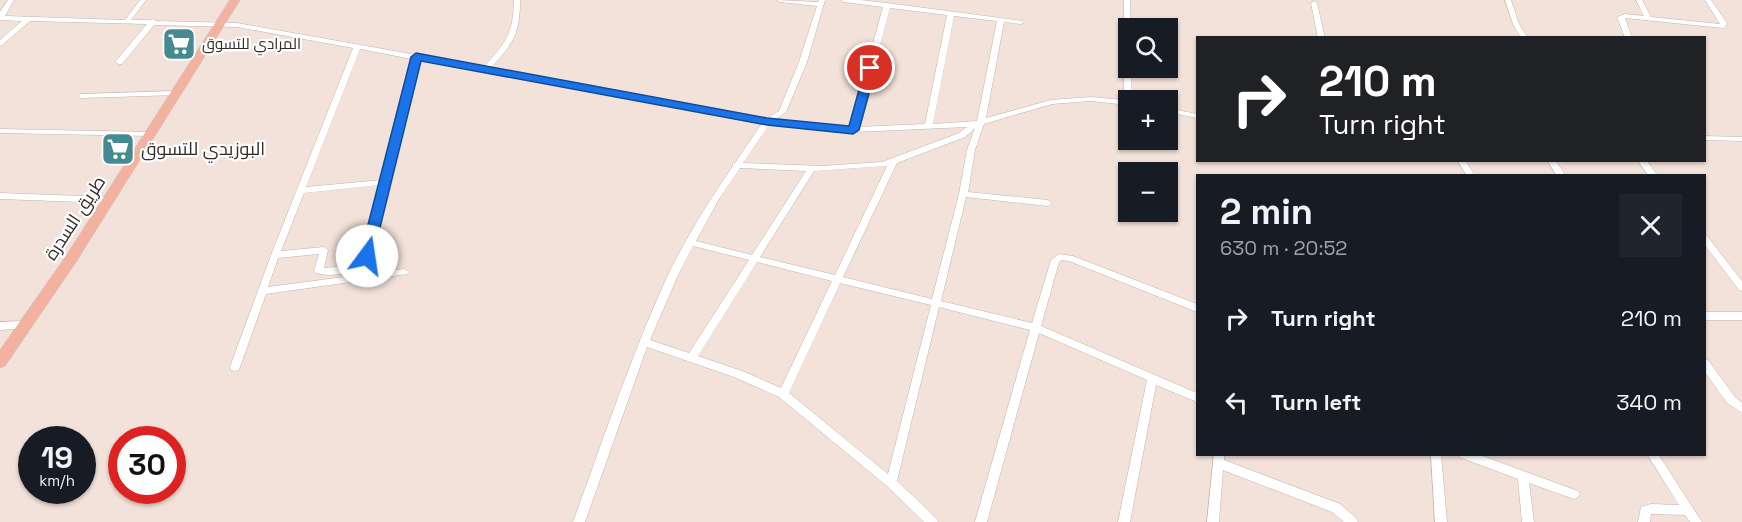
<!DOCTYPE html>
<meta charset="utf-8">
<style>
:root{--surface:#171b24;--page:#20242c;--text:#f1f3f6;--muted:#9ea1a6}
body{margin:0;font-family:"Space Grotesk",Cairo,sans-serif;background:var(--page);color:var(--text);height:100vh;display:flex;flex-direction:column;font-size:22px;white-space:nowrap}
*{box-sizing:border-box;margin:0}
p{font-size:20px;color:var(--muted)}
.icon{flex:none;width:33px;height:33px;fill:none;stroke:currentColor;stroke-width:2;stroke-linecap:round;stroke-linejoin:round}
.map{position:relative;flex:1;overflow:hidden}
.details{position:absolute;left:1196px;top:174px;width:510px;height:282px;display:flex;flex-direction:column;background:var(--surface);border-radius:0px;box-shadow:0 2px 4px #0004}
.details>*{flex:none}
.banner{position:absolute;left:1196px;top:36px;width:510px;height:126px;border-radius:0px;box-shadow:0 2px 4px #0004;background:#202124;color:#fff;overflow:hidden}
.controls{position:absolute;left:1118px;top:18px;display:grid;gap:12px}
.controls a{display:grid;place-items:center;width:60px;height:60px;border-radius:0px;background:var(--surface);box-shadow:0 2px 4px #0004;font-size:30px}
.speed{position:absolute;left:18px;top:426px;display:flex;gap:12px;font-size:30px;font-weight:700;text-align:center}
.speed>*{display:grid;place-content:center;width:78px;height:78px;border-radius:50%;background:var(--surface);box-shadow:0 2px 4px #0004;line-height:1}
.speed small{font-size:15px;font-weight:400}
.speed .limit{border:9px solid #d22;background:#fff;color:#111}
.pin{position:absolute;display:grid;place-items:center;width:51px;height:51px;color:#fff;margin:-26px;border:3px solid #fff;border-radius:50%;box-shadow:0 2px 6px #0007}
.me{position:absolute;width:66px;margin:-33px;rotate:14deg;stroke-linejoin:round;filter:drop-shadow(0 0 4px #0008)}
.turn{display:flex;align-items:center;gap:21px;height:126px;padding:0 24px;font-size:27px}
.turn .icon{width:78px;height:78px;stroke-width:2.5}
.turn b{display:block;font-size:42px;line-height:51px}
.round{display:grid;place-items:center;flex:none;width:63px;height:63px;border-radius:0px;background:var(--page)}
.headline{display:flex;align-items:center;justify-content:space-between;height:102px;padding:0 24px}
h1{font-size:36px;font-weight:800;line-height:45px}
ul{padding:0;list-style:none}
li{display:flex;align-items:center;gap:18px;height:84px;padding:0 24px}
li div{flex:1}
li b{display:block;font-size:22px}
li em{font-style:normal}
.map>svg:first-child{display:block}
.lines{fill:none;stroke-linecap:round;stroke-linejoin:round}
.street-casing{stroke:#c4b4ab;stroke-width:1}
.primary-casing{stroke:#cac8c7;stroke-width:1}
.street{fill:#fff;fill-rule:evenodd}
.primary{fill:#f3b2a0;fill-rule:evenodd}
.route{fill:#1a73e8;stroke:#114b97;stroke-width:1.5}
.labels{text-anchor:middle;stroke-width:4.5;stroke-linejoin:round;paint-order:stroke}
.far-poi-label{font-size:15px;fill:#322b28;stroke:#fff;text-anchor:start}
.poi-label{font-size:18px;fill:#322b28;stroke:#fff;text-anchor:start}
.street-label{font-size:18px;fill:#322b28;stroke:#fff}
</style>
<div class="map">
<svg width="1742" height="522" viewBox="0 0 1742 522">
<rect width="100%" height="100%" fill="#f2e2d9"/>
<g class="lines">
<defs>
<g id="street">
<path d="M 8,0 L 14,0 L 5,16 L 125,20 L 140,0 L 146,0 L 131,20 L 150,20 L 153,19 L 156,21 L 237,23 L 484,67 C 506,42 513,35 514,0 L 520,0 C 520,35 513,43 491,68 L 710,108 L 766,119 L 779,111 L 799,62 L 817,6 L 780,2 L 777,0 L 818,2 L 819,0 L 825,0 L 807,62 L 786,112 L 775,120 L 850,127 L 883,7 L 844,2 L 841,0 L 860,0 L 887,3 L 1023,21 L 1024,22 L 1021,24 L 1004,22 L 986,118 L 1051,100 L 1091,97 L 1124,100 L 1124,0 L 1130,0 L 1131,28 L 1128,28 L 1128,68 L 1131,68 L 1132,100 L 1128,100 L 1128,105 L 1091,101 L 1052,104 L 984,124 L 975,150 L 968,192 L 1048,200 L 1052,203 L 1048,206 L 966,197 L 941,301 L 1032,323 L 1051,260 L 1059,254 L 1073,256 L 1197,304 L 1197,312 L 1069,261 L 1061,260 L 1059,262 L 1041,326 L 1197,393 L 1197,402 L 1156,385 L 1130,522 L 1118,522 L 1147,380 L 1039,333 L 987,522 L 975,522 L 1030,330 L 939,307 L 897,481 L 936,518 L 938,522 L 924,522 L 887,486 L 779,397 L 734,377 L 647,347 L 585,522 L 573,522 C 603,440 631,356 667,277 C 685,239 709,201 733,166 L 733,163 L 735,163 L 762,123 L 710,112 L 419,60 L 370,258 C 356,273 336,278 316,273 L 314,271 L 319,254 L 278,258 L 268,287 L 404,269 L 409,272 L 407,274 L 266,294 L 240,367 L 239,370 L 235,371 L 231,370 L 230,367 L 271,255 L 353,48 L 237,27 L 154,25 L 122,64 L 119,64 L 115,62 L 147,24 L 30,21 L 2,45 L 0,46 L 0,40 L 22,21 L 0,20 L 0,12 ZM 890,8 L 947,15 L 925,124 L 858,127 ZM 954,16 L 997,21 L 977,121 L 933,124 ZM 360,49 L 412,59 L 382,180 L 306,187 ZM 769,125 L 853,132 L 967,127 L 959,133 L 882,162 L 822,166 L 743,163 ZM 975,128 L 967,150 L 959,194 L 932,299 L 843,277 L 897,163 L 965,137 ZM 887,166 L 835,275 L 760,257 L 814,171 ZM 740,168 L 806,171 L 752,255 L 696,241 L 719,199 ZM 380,185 L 363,255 L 348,266 L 324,268 L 328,250 L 324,247 L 281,251 L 304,193 ZM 693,246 L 749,260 L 689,353 L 650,340 L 678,275 ZM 757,262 L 832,281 L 781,388 L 742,371 L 698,356 ZM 840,283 L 931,305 L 888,474 L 789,393 Z"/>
<path d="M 1505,0 L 1511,0 L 1519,24 L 1528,38 L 1521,38 L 1513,24 Z"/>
<path d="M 1636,0 L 1642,0 L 1651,17 L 1720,24 L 1705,0 L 1711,0 L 1727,23 L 1725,27 L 1723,28 L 1625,18 L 1632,38 L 1625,38 L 1617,17 L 1625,14 L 1644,16 Z"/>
<path d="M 1314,1 L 1317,3 L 1325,38 L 1318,38 L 1311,3 Z"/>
<path d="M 175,91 L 179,93 L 178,95 L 81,98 L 77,96 L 81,94 Z"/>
<path d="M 1167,108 L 1197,114 L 1197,118 L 1167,112 Z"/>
<path d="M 0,129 L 150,132 L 154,134 L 150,136 L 0,133 Z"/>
<path d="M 1704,136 L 1742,137 L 1742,141 L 1704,140 Z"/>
<path d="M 1457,160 L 1465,160 L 1475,176 L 1467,176 Z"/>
<path d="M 1547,160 L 1555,160 L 1566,176 L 1557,176 Z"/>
<path d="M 1637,160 L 1646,160 L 1658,176 L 1649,176 Z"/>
<path d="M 0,193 L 109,197 L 113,200 L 109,203 L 0,199 Z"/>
<path d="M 1704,235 L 1707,236 L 1742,281 L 1742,291 L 1739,290 L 1704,244 Z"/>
<rect x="1704" y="312" width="38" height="8"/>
<path d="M 24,321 L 27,322 L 29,325 L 27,328 L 0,330 L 0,322 Z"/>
<path d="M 1704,359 L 1708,360 L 1735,397 L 1742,403 L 1742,413 L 1727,403 L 1704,371 Z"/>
<path d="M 1214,454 L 1224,454 L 1224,460 L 1340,504 L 1356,518 L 1358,522 L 1344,522 L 1332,512 L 1223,470 L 1219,522 L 1207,522 Z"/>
<path d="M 1431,454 L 1441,454 L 1447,522 L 1435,522 Z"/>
<path d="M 1458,454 L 1477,454 L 1578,491 L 1580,494 L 1578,497 L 1574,499 L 1529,483 L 1534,522 L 1522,522 L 1518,479 L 1459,457 Z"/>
<path d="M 1647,454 L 1658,454 L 1702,522 L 1690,522 L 1685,515 L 1651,514 L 1650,522 L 1638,522 L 1641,507 L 1651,504 L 1679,505 Z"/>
</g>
<path id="primary" d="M 230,0 L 240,0 L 76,262 L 5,366 L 0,368 L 0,350 L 66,256 Z"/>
</defs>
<use href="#street" class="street-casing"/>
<use href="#primary" class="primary-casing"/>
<use href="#street" class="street"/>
<use href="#primary" class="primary"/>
</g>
<path class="route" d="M 416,53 L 767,118 L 849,126 L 865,68 L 870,64 L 876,68 L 859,130 L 853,134 L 767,125 L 421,61 L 373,256 L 367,261 L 360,256 L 411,57 Z"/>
<defs>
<symbol id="supermarket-square" viewBox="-11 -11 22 22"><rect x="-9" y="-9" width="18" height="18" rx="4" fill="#448b91" stroke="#fff"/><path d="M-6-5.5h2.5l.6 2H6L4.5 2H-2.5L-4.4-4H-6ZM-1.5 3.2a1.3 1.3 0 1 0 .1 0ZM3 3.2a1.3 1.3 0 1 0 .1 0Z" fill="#fff"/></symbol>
</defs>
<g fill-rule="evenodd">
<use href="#supermarket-square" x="160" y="25" width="38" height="38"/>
<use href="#supermarket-square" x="99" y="130" width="38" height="38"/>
</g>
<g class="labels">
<g class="far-poi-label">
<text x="202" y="49">المرادي للتسوق</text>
</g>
<g class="poi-label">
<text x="141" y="155">البوزيدي للتسوق</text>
</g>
<g class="street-label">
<text transform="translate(75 218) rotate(-57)" y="6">طريق السدرة</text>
</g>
</g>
</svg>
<div class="controls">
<a><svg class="icon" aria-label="search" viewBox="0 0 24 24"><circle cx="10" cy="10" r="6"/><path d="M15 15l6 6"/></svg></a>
<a>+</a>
<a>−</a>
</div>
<div class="speed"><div>19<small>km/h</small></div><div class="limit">30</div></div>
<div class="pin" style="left:870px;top:68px;background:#d93025"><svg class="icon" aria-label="arrive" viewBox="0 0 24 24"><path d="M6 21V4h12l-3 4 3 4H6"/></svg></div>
<svg class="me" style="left:367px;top:256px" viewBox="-20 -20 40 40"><circle r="19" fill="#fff"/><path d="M0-13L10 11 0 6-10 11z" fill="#1a73e8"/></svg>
<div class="banner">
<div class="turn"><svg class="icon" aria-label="right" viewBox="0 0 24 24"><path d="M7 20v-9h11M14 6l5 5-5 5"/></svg><div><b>210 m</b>Turn right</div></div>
</div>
<section class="details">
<div class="headline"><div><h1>2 min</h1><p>630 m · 20:52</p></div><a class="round"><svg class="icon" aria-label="close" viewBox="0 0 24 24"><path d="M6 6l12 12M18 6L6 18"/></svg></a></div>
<ul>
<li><svg class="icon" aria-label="right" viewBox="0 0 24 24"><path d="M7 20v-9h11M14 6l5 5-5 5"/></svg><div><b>Turn right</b></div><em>210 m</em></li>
<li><svg class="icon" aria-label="left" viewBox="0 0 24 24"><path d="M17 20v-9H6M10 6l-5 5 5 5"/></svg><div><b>Turn left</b></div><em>340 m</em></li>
</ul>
</section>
</div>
